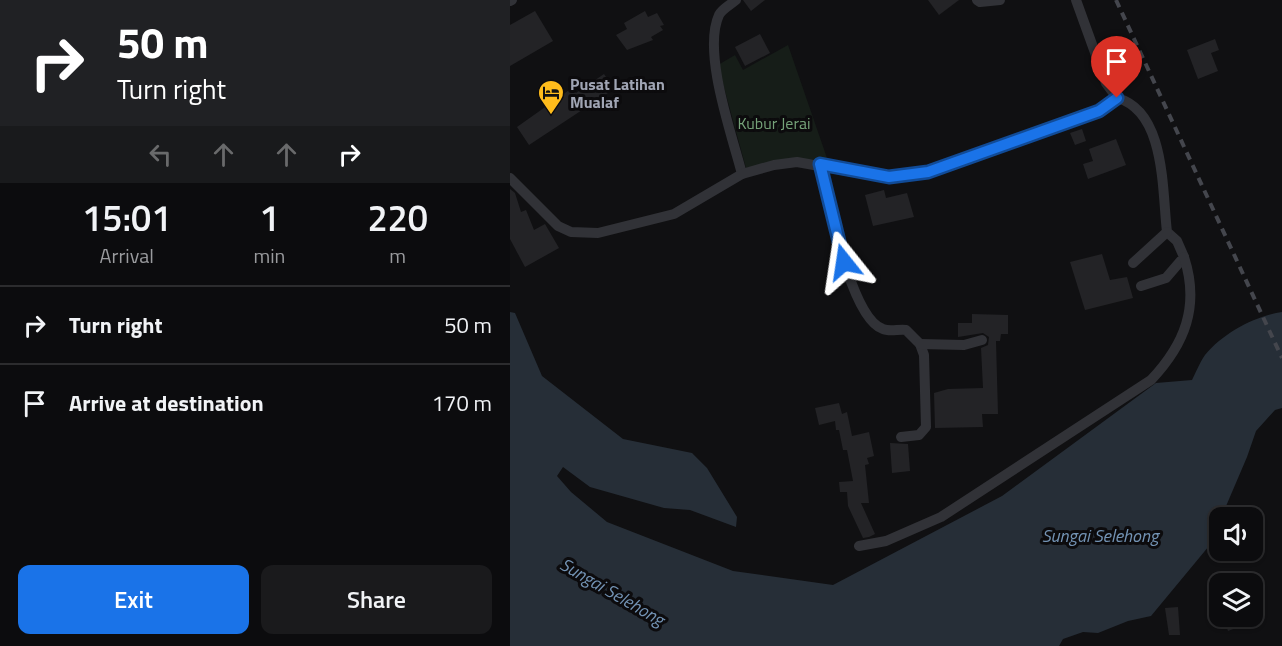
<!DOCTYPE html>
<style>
:root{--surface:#0c0c0e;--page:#1a1a1c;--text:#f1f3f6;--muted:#9a9b9e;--line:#2c2c2e;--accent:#1a73e8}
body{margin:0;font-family:"Titillium Web",sans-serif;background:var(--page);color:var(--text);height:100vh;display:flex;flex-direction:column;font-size:22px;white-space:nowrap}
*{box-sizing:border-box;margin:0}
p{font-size:20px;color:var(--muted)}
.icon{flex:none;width:33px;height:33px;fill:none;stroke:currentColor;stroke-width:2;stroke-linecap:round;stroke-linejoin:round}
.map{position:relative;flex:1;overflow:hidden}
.side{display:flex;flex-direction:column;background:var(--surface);width:510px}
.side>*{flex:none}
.banner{background:#202124;color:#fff;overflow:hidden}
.controls{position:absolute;left:699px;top:507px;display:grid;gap:12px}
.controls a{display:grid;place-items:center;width:54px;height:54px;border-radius:12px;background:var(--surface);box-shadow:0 2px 4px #0004,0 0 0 2px var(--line);font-size:30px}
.pin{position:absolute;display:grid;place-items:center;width:51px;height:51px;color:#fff;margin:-62px -26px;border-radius:50% 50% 50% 0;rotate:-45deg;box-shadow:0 0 6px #0007}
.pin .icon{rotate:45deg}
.me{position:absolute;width:66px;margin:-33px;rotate:345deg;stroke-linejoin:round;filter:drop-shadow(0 0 4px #0008)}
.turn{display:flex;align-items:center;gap:21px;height:126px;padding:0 18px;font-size:27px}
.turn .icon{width:78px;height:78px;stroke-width:2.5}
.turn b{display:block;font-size:42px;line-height:51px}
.lanes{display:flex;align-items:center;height:57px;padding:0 18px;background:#0003;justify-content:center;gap:30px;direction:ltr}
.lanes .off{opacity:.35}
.eta{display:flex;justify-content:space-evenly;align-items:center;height:102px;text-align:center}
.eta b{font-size:36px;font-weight:600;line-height:42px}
.cta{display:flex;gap:12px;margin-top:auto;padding:12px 18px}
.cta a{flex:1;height:69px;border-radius:12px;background:var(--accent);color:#fff;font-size:24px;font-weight:600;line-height:69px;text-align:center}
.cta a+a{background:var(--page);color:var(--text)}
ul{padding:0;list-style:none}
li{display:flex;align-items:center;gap:18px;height:78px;padding:0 18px;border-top:2px solid var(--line)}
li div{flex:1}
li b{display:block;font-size:22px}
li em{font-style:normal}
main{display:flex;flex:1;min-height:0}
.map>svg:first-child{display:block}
.green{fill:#161d18}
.water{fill:#262e37}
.building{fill:#232326}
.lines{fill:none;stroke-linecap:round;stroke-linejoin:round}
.minor{stroke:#313237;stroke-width:10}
.rail{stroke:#44464d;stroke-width:4;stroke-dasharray:8 6;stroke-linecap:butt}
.route-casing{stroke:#114b97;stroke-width:15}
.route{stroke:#1a73e8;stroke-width:10}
.labels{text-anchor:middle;stroke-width:6;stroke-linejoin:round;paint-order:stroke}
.poi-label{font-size:16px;font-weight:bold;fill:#a0a5b4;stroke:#0c0b0d;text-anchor:start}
.park-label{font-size:16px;fill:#75a279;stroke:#0c0b0d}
.water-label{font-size:18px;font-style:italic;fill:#7393b4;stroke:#0c0b0d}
</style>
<main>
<section class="side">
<div class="banner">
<div class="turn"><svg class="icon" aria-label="right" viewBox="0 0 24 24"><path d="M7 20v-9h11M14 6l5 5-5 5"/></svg><div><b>50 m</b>Turn right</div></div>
<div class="lanes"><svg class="icon off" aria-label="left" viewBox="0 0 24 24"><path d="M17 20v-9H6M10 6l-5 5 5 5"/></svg><svg class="icon off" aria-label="ahead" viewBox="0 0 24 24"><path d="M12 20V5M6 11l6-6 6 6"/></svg><svg class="icon off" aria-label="ahead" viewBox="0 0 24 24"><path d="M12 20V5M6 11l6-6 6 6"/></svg><svg class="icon" aria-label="right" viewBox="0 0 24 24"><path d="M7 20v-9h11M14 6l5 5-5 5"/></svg></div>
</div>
<div class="eta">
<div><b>15:01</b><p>Arrival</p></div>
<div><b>1</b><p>min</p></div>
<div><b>220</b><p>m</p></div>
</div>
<ul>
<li><svg class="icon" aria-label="right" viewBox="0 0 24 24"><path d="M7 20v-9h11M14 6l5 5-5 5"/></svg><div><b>Turn right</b></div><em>50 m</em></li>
<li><svg class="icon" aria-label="arrive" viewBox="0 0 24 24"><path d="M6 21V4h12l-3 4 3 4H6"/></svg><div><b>Arrive at destination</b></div><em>170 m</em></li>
</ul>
<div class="cta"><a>Exit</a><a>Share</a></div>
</section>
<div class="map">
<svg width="772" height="646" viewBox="0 0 772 646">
<rect width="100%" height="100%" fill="#101012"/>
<path class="green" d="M 278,45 L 318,161 L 284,158 L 236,168 L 208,65 L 225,55 L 233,70 Z"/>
<path class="water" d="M 0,312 L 5,313 L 32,376 L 113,439 L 182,453 L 197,468 L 227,517 L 226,527 L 180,510 L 154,508 L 80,487 L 53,467 L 47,476 L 61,492 L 97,522 L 223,571 L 323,585 L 492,496 L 646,383 L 682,380 C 686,372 690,362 695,355 C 713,333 745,316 772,312 L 772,408 L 765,410 L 746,431 L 737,457 L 699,546 L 641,616 L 618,621 L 588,633 L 573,632 L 553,639 L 549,646 L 0,646 Z"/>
<g class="building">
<path d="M 233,0 L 255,0 L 241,11 Z"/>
<path d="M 418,0 L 449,0 L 429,15 Z"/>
<path d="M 25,11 L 43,41 L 0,66 L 0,25 Z"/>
<path d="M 135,11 L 138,17 L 147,13 L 154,25 L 150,26 L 153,30 L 141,37 L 143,40 L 117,50 L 106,35 L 117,29 L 114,23 Z"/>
<path d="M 250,34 L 260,53 L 235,66 L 225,47 Z"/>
<path d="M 705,39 L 709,50 L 701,53 L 708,71 L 688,79 L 677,50 Z"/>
<path d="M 94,74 L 104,89 L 19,145 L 7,127 L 62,88 L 66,93 Z"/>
<path d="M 572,129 L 576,141 L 565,145 L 560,133 Z"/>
<path d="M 606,139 L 616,165 L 578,179 L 573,164 L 583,161 L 579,149 Z"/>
<path d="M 0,189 L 5,193 L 11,212 L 16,210 L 24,230 L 35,224 L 49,248 L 15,267 L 0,239 Z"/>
<path d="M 374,190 L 376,198 L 397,193 L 404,217 L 363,226 L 355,195 Z"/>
<path d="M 592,254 L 600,280 L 617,277 L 623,298 L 575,310 L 560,262 Z"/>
<path d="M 462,314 L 498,315 L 498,334 L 491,334 L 490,341 L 486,341 L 488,414 L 472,414 L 473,427 L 425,428 L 424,393 L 438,389 L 473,388 L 471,348 L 478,345 L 479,337 L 473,333 L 448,337 L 448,323 L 462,323 Z"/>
<path d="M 329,403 L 332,414 L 337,412 L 342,436 L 359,432 L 364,456 L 357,458 L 359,464 L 355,465 L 359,503 L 351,503 L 365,534 L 359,537 L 353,538 L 338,506 L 337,492 L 330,492 L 329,482 L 343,481 L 337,450 L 333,450 L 329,430 L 326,430 L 325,421 L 309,425 L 305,408 Z"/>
<path d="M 380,443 L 398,444 L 400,471 L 382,473 Z"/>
<path d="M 668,607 L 670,635 L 659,635 L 655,608 Z"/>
<path d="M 713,616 L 734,616 L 737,624 L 718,631 Z"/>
</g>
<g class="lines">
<g class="minor">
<path d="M 226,0 C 220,5 212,9 209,15 C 192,52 222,135 232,174"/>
<path d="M 467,0 L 470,2 L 490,0"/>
<path d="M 566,0 L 596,83 L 607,98"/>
<path d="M 0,1 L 2,0"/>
<path d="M 310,164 C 318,197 340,318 373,329 C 379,332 389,329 396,330 L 410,344 L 414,355 L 416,427 L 409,435 L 391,437"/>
<path d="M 0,178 L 48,226 L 61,232 L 88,233 L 164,214 L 232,174 L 264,165 L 287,162 L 360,175 L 399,176 L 441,165 L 589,111 L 607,98 C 656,111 652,191 657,232 L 667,241 L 674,257 L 656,278 L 631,286"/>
<path d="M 623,263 L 657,232"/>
<path d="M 410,344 L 454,345 L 472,340"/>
<path d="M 349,546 L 376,541 L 431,517 L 641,380 C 675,344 690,306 674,257"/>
</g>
<path class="rail" d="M 606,0 L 772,358"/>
</g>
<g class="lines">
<defs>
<path id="route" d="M 334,262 L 310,164 L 379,177 L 418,172 L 589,111 L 607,98"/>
</defs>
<use href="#route" class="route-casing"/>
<use href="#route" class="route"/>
</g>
<defs>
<symbol id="hotel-pin" viewBox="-11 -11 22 30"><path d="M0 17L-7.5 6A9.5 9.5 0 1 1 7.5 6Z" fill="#ffbc1c" stroke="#0c0b0d"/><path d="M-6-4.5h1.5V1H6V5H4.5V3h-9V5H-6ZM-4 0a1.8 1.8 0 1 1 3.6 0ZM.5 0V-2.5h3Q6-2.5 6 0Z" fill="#111"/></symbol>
</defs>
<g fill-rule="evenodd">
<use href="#hotel-pin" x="26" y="78" width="30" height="40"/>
</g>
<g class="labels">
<g class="poi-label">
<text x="60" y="90">Pusat Latihan<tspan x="60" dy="18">Mualaf</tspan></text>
</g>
<g class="park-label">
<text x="264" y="129">Kubur Jerai</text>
</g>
<g class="water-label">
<text x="590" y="542">Sungai Selehong</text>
<text transform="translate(102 592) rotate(30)" y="6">Sungai Selehong</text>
</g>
</g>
</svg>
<div class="controls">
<a><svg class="icon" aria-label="sound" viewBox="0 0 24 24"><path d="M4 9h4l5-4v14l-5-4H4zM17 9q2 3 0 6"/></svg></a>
<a><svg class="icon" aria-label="layers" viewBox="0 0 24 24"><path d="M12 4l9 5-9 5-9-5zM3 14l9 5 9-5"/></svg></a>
</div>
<div class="pin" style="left:607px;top:98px;background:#d93025"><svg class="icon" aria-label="arrive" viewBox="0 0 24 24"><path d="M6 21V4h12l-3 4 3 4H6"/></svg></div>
<svg class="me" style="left:334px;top:262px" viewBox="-20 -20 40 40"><path d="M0-17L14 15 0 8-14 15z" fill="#1a73e8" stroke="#fff" stroke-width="4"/></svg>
</div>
</main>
